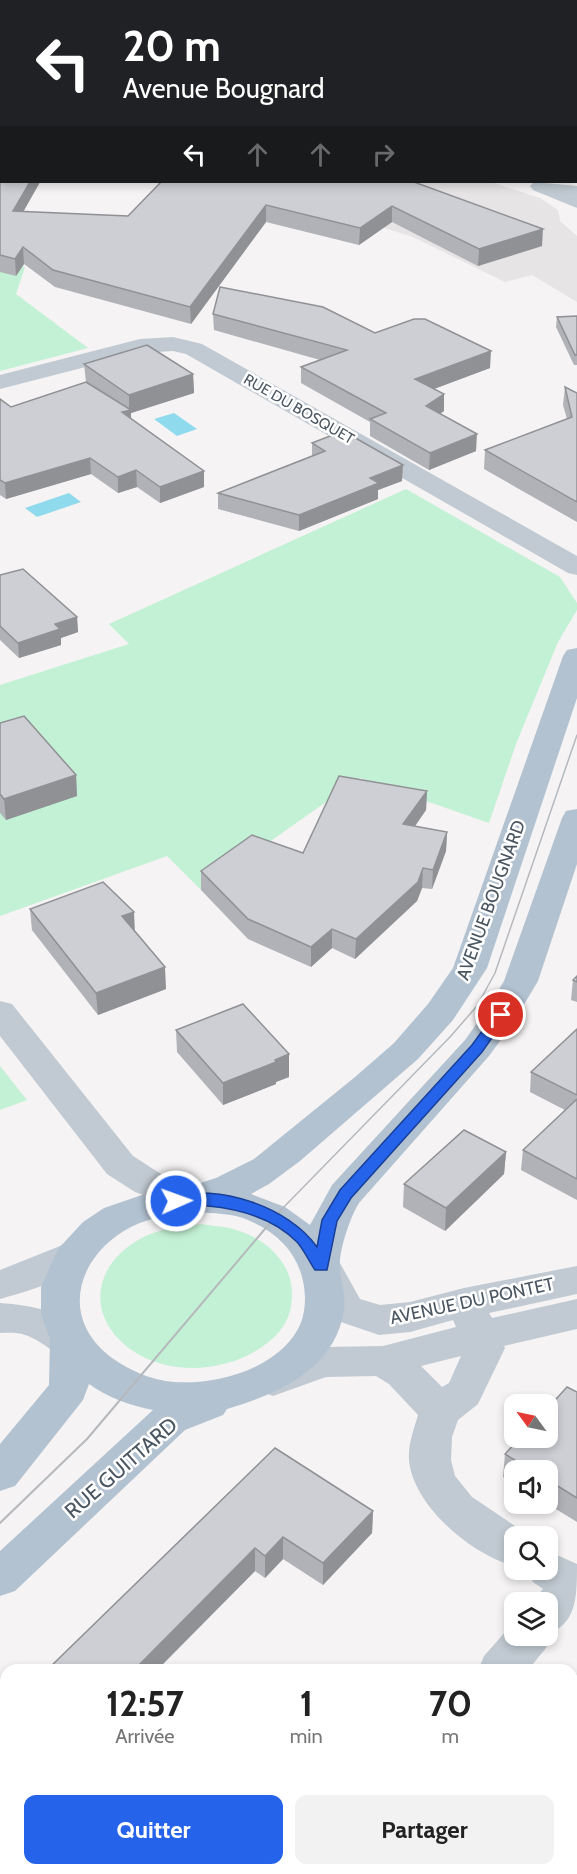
<!DOCTYPE html>
<html lang="fr">
<meta charset="utf-8">
<style>
:root{--surface:#fff;--page:#f2f2f2;--text:#222;--muted:#767676;--accent:#2563eb}
body{margin:0;font-family:Cabin,sans-serif;background:var(--page);color:var(--text);height:100vh;display:flex;flex-direction:column;font-size:22px;white-space:nowrap}
*{box-sizing:border-box;margin:0}
p{font-size:20px;color:var(--muted)}
.icon{flex:none;width:33px;height:33px;fill:none;stroke:currentColor;stroke-width:2;stroke-linecap:round;stroke-linejoin:round}
.map{position:relative;flex:1;overflow:hidden}
.sheet{position:absolute;left:0px;top:1664px;width:578px;height:212px;display:flex;flex-direction:column;background:var(--surface);border-radius:18px 18px 0 0;box-shadow:0 3px 9px #0003}
.sheet>*{flex:none}
.banner{position:absolute;left:0px;top:0px;width:578px;height:183px;box-shadow:0 3px 9px #0003;background:#202124;color:#fff;overflow:hidden}
.needle{width:39px;rotate:303deg}
.buttons{position:absolute;left:504px;top:1394px;display:grid;gap:12px}
.buttons a{display:grid;place-items:center;width:54px;height:54px;border-radius:12px;background:var(--surface);box-shadow:0 3px 9px #0003;font-size:30px}
.pin{position:absolute;display:grid;place-items:center;width:51px;height:51px;color:#fff;margin:-26px;border:3px solid #fff;border-radius:50%;box-shadow:0 2px 6px #0007}
.me{position:absolute;width:66px;margin:-33px;rotate:88deg;stroke-linejoin:round;filter:drop-shadow(0 0 4px #0008)}
.turn{display:flex;align-items:center;gap:21px;height:126px;padding:0 24px;font-size:27px}
.turn .icon{width:78px;height:78px;stroke-width:2.5}
.turn b{display:block;font-size:42px;line-height:51px}
.lanes{display:flex;align-items:center;height:57px;padding:0 24px;background:#0003;justify-content:center;gap:30px;direction:ltr}
.lanes .off{opacity:.35}
.eta{display:flex;justify-content:space-evenly;align-items:center;height:102px;text-align:center}
.eta b{font-size:36px;font-weight:700;line-height:42px}
.primary-button{display:flex;gap:12px;margin-top:auto;padding:12px 24px}
.primary-button a{flex:1;height:69px;border-radius:12px;background:var(--accent);color:#fff;font-size:24px;font-weight:700;line-height:69px;text-align:center}
.primary-button a+a{background:var(--page);color:var(--text)}
.map>svg:first-child{display:block}
.education{fill:#e6e4e5}
.green{fill:#c3f1d5}
.water{fill:#90daee}
.lines{fill:none;stroke-linecap:round;stroke-linejoin:round}
.minor{fill:#c1cad2;fill-rule:evenodd}
.major{fill:#b3c2d1;fill-rule:evenodd}
.tram-far1{stroke:#b5b8bd;stroke-width:1.5}
.tram{stroke:#b5b8bd;stroke-width:2}
.wall{fill:#b0b2b7}
.shaded-wall{fill:#909195}
.building{fill:#cdcfd5;stroke:#909195;stroke-width:1.5}
.route{fill:#2563eb;stroke:#184099;stroke-width:1.5}
.labels{text-anchor:middle;stroke-width:5;stroke-linejoin:round;paint-order:stroke}
.far-street-label{font-size:15px;fill:#4a5661;stroke:#fff}
.street-label{font-size:18px;fill:#4a5661;stroke:#fff}
.near-street-label{font-size:21px;fill:#4a5661;stroke:#fff}
</style>
<div class="map">
<svg width="577" height="1874" viewBox="0 0 577 1874">
<rect width="100%" height="100%" fill="#f5f3f3"/>
<path class="education" d="M 249,182 L 491,182 L 540,198 L 558,210 L 560,221 L 577,236 L 577,302 L 532,275 L 505,282 L 413,237 L 246,184 Z"/>
<g class="green">
<path d="M 330,0 L 577,0 L 577,36 L 576,2 L 327,1 Z"/>
<path d="M 0,265 L 25,267 L 16,294 L 88,348 L 0,371 Z"/>
<path d="M 406,489 L 560,577 L 577,603 L 577,610 L 558,642 L 516,744 L 489,823 L 360,778 L 201,890 L 167,856 L 0,916 L 0,685 L 129,644 L 109,624 Z"/>
<path d="M 0,1066 L 27,1100 L 0,1110 Z"/>
<path d="M 202,1224 C 212,1226 224,1226 233,1229 C 264,1237 293,1262 292,1295 C 292,1308 288,1322 279,1332 C 244,1371 176,1380 133,1351 C 86,1319 91,1266 140,1239 C 159,1228 181,1227 202,1224 Z"/>
</g>
<g class="water">
<path d="M 174,413 L 197,429 L 177,436 L 154,419 Z"/>
<path d="M 69,493 L 81,502 L 37,517 L 25,508 Z"/>
</g>
<g class="lines">
<g class="minor">
<path d="M 534,182 L 577,186 L 577,208 L 533,190 L 530,186 Z"/>
<path d="M 173,337 L 202,344 L 577,556 L 577,575 L 568,573 L 186,354 L 173,351 L 140,353 L 0,389 L 0,375 L 140,339 Z"/>
<path d="M 0,1001 L 12,1004 L 133,1156 L 161,1174 L 206,1190 L 212,1199 L 206,1208 L 193,1212 L 180,1208 L 135,1192 L 107,1174 L 0,1036 Z"/>
<path d="M 75,1240 L 89,1244 L 94,1254 C 81,1276 25,1292 0,1299 L 0,1270 Z"/>
<path d="M 322,1252 L 336,1256 L 360,1299 L 380,1305 L 410,1302 L 464,1288 L 577,1266 L 577,1294 L 489,1313 L 492,1318 L 577,1299 L 577,1329 L 504,1346 L 505,1348 L 478,1404 L 458,1420 L 452,1437 L 451,1460 L 455,1476 L 472,1497 L 530,1536 L 514,1536 L 514,1566 C 472,1555 413,1506 409,1460 C 408,1444 414,1429 418,1415 L 389,1384 L 376,1376 L 326,1377 L 273,1396 L 259,1391 L 253,1380 L 259,1369 L 324,1347 L 383,1346 L 456,1327 L 453,1320 L 410,1332 L 379,1335 L 332,1319 L 303,1266 L 308,1256 ZM 461,1356 L 449,1383 L 442,1387 L 421,1366 Z"/>
<path d="M 0,1303 C 30,1305 73,1312 89,1341 L 83,1352 C 52,1361 50,1343 25,1335 C 17,1332 8,1333 0,1333 Z"/>
<path d="M 548,1551 L 577,1564 C 577,1595 577,1621 551,1633 L 552,1635 L 546,1648 L 528,1670 L 478,1670 L 484,1656 L 514,1622 L 514,1635 L 548,1635 L 548,1602 L 532,1602 L 543,1589 L 533,1582 L 526,1569 L 548,1569 Z"/>
<path d="M 301,1869 L 351,1869 L 349,1874 L 299,1874 Z"/>
</g>
<path class="major" d="M 577,648 L 577,698 L 487,968 L 453,1020 L 418,1059 L 300,1161 L 269,1184 L 251,1194 L 285,1207 L 310,1225 L 332,1185 L 465,1040 L 487,1009 L 504,981 L 562,818 L 566,811 L 577,809 L 577,864 L 538,981 L 513,1023 L 489,1056 L 359,1203 C 350,1217 338,1253 340,1269 C 341,1283 346,1296 344,1310 C 335,1370 277,1394 227,1409 L 223,1415 L 185,1430 L 15,1591 L 0,1596 L 0,1551 L 153,1410 C 131,1406 107,1397 89,1384 L 83,1400 L 15,1486 L 0,1491 L 0,1444 L 49,1385 L 50,1339 L 41,1314 L 41,1287 L 58,1249 L 83,1222 L 104,1208 L 142,1195 L 191,1186 L 216,1178 L 254,1159 L 355,1077 L 394,1043 L 428,1004 L 453,968 L 563,656 L 567,650 ZM 193,1212 C 209,1213 227,1213 243,1218 C 280,1232 304,1258 305,1298 C 305,1309 303,1320 298,1329 C 276,1369 217,1385 174,1382 C 151,1380 131,1371 112,1358 C 58,1318 77,1255 131,1227 C 151,1217 172,1215 193,1212 Z"/>
<path class="tram-far1" d="M 280,1211 L 450,1037 L 477,1006 L 495,973 L 577,735"/>
<path class="tram" d="M 0,1523 L 87,1439 L 281,1210"/>
</g>
<g class="wall">
<path d="M 2,6 L 2,182 L 40,182 L 23,212 L 128,216 L 414,182 L 542,246 L 478,266 L 392,222 L 359,245 L 266,222 L 191,324 L 55,287 L 24,264 L 16,276 L 0,272 L 0,8 L 1,9 Z"/>
<path d="M 576,103 L 577,104 L 577,177 L 576,177 Z"/>
<path d="M 213,314 L 375,333 L 490,368 L 434,389 L 444,394 L 444,411 L 440,414 L 476,451 L 429,470 L 370,436 L 370,422 L 301,383 L 301,367 L 320,360 L 214,330 Z"/>
<path d="M 577,316 L 577,365 L 574,365 L 556,327 L 557,317 Z"/>
<path d="M 84,364 L 193,374 L 194,393 L 131,413 L 131,419 L 204,471 L 204,487 L 160,503 L 137,487 L 118,493 L 91,474 L 6,499 L 0,495 L 0,399 L 11,407 L 86,382 Z"/>
<path d="M 565,387 L 577,393 L 577,522 L 484,469 L 485,450 L 567,419 L 563,405 Z"/>
<path d="M 312,443 L 402,481 L 378,490 L 378,499 L 299,531 L 218,509 L 218,493 L 312,456 Z"/>
<path d="M 0,575 L 77,617 L 78,632 L 61,638 L 61,645 L 19,658 L 0,640 Z"/>
<path d="M 0,723 L 76,775 L 77,796 L 6,820 L 0,813 Z"/>
<path d="M 427,791 L 426,810 L 414,826 L 447,832 L 446,851 L 432,889 L 422,888 L 417,901 L 355,959 L 332,948 L 311,967 L 248,939 L 201,890 L 201,871 L 303,853 Z"/>
<path d="M 30,909 L 166,989 L 98,1015 L 32,930 Z"/>
<path d="M 577,976 L 577,1002 L 571,1000 L 573,980 Z"/>
<path d="M 577,1029 L 577,1200 L 521,1170 L 523,1150 L 565,1110 L 530,1092 L 531,1072 Z"/>
<path d="M 176,1030 L 289,1077 L 276,1082 L 276,1084 L 223,1105 L 177,1052 Z"/>
<path d="M 506,1152 L 504,1174 L 445,1231 L 403,1207 L 404,1184 Z"/>
<path d="M 577,1392 L 577,1522 L 546,1503 L 548,1503 L 548,1470 L 514,1470 L 514,1484 L 503,1477 L 505,1454 Z"/>
<path d="M 275,1448 L 373,1511 L 372,1533 L 323,1585 L 283,1559 L 265,1578 L 255,1571 L 157,1670 L 47,1670 Z"/>
<path d="M 449,1869 L 565,1869 L 561,1874 L 456,1874 Z"/>
</g>
<g class="shaded-wall">
<path d="M 0,67 L 1,67 L 2,75 L 2,82 L 0,83 Z"/>
<path d="M 30,182 L 40,182 L 14,228 L 13,211 Z"/>
<path d="M 266,205 L 266,222 L 191,324 L 190,307 Z"/>
<path d="M 392,206 L 392,222 L 359,245 L 360,228 Z"/>
<path d="M 543,229 L 542,246 L 478,266 L 479,249 Z"/>
<path d="M 23,247 L 24,264 L 16,276 L 15,259 Z"/>
<path d="M 491,351 L 490,368 L 415,396 L 415,379 Z"/>
<path d="M 193,374 L 194,393 L 131,413 L 131,425 L 122,412 L 129,410 L 129,395 Z"/>
<path d="M 444,394 L 444,411 L 426,423 L 426,406 Z"/>
<path d="M 477,434 L 476,451 L 429,470 L 430,453 Z"/>
<path d="M 90,458 L 91,474 L 6,499 L 5,483 Z"/>
<path d="M 403,465 L 402,481 L 378,490 L 378,499 L 299,531 L 299,515 L 370,478 Z"/>
<path d="M 136,470 L 137,487 L 118,493 L 118,477 Z"/>
<path d="M 204,471 L 204,487 L 160,503 L 160,487 Z"/>
<path d="M 77,617 L 78,632 L 61,638 L 61,645 L 19,658 L 18,643 L 55,624 Z"/>
<path d="M 76,775 L 77,796 L 6,820 L 4,799 Z"/>
<path d="M 427,791 L 426,810 L 403,844 L 403,824 Z"/>
<path d="M 447,832 L 446,851 L 432,889 L 433,870 Z"/>
<path d="M 423,868 L 422,888 L 417,901 L 355,959 L 356,939 Z"/>
<path d="M 134,912 L 135,934 L 122,916 Z"/>
<path d="M 332,929 L 332,948 L 311,967 L 311,947 Z"/>
<path d="M 165,967 L 166,989 L 98,1015 L 96,993 Z"/>
<path d="M 289,1054 L 289,1077 L 276,1082 L 276,1084 L 223,1105 L 223,1083 Z"/>
<path d="M 506,1152 L 504,1174 L 445,1231 L 446,1208 Z"/>
<path d="M 373,1511 L 372,1533 L 323,1585 L 323,1563 Z"/>
<path d="M 283,1537 L 283,1559 L 265,1578 L 265,1556 Z"/>
<path d="M 255,1548 L 255,1571 L 157,1670 L 134,1670 Z"/>
<path d="M 6,1797 L 6,1822 L 0,1828 L 0,1803 Z"/>
<path d="M 577,1835 L 577,1853 L 572,1860 L 572,1842 Z"/>
<path d="M 550,1869 L 565,1869 L 561,1874 L 546,1874 Z"/>
</g>
<g class="building">
<path d="M 3,0 L 259,0 L 266,2 L 2,2 Z"/>
<path d="M 280,0 L 306,0 L 313,2 L 278,2 Z"/>
<path d="M 2,6 L 2,67 L 0,67 L 0,8 L 1,9 Z"/>
<path d="M 2,81 L 2,182 L 30,182 L 13,211 L 128,216 L 161,182 L 414,182 L 543,229 L 479,249 L 392,206 L 360,228 L 266,205 L 190,307 L 53,270 L 23,247 L 15,259 L 0,255 L 0,82 Z"/>
<path d="M 576,103 L 577,104 L 577,161 L 576,161 Z"/>
<path d="M 220,287 L 323,307 L 375,333 L 414,319 L 425,319 L 491,351 L 415,379 L 444,394 L 426,406 L 477,434 L 430,453 L 370,419 L 386,413 L 301,367 L 347,350 L 213,314 Z"/>
<path d="M 577,316 L 577,355 L 575,355 L 557,317 Z"/>
<path d="M 147,345 L 193,374 L 129,395 L 84,364 Z"/>
<path d="M 86,382 L 131,410 L 122,412 L 204,471 L 160,487 L 136,470 L 118,477 L 90,458 L 5,483 L 0,480 L 0,399 L 11,407 Z"/>
<path d="M 565,387 L 577,393 L 577,502 L 485,450 L 572,417 Z"/>
<path d="M 343,431 L 403,465 L 370,478 L 379,483 L 299,515 L 218,493 L 325,451 L 312,443 Z"/>
<path d="M 23,569 L 77,617 L 55,624 L 60,629 L 18,643 L 0,626 L 0,575 Z"/>
<path d="M 24,716 L 76,775 L 4,799 L 0,794 L 0,723 Z"/>
<path d="M 339,776 L 427,791 L 403,824 L 447,832 L 433,870 L 423,868 L 418,882 L 356,939 L 332,929 L 311,947 L 248,919 L 201,871 L 252,835 L 303,853 Z"/>
<path d="M 103,882 L 134,912 L 122,916 L 165,967 L 96,993 L 30,909 Z"/>
<path d="M 577,976 L 577,982 L 573,980 Z"/>
<path d="M 243,1004 L 289,1054 L 275,1060 L 276,1062 L 223,1083 L 176,1030 Z"/>
<path d="M 577,1029 L 577,1095 L 531,1072 Z"/>
<path d="M 577,1099 L 577,1179 L 523,1150 Z"/>
<path d="M 464,1130 L 506,1152 L 446,1208 L 404,1184 Z"/>
<path d="M 567,1387 L 577,1392 L 577,1498 L 548,1480 L 548,1470 L 531,1470 L 505,1454 L 521,1437 L 548,1437 L 548,1408 Z"/>
<path d="M 275,1448 L 373,1511 L 323,1563 L 283,1537 L 265,1556 L 255,1548 L 134,1670 L 47,1670 Z"/>
<path d="M 577,1695 L 577,1835 L 572,1842 L 572,1701 Z"/>
<path d="M 6,1709 L 6,1797 L 0,1803 L 0,1715 Z"/>
<path d="M 481,1869 L 550,1869 L 546,1874 L 488,1874 Z"/>
</g>
<path class="route" d="M 501,1011 L 508,1015 L 482,1052 L 351,1198 L 337,1221 L 327,1270 L 315,1270 C 309,1261 304,1250 297,1242 C 273,1218 240,1209 208,1206 C 196,1205 182,1208 170,1205 L 168,1201 L 170,1197 C 218,1183 289,1207 317,1247 L 322,1220 L 340,1190 L 472,1045 L 496,1012 Z"/>
<g class="labels">
<g class="far-street-label">
<text transform="translate(299 409) rotate(30)" y="5">RUE DU BOSQUET</text>
</g>
<g class="street-label">
<text transform="translate(491 900) rotate(-70)" y="6">AVENUE BOUGNARD</text>
<text transform="translate(472 1301) rotate(-12)" y="6">AVENUE DU PONTET</text>
</g>
<g class="near-street-label">
<text transform="translate(121 1468) rotate(-41)" y="7">RUE GUITTARD</text>
</g>
</g>
</svg>
<div class="buttons">
<a><svg class="needle" viewBox="-14 -14 28 28"><path d="M0-13l5 13h-10z" fill="#e53935"/><path d="M0 13l5-13h-10z" fill="#767676"/></svg></a>
<a><svg class="icon" aria-label="sound" viewBox="0 0 24 24"><path d="M4 9h4l5-4v14l-5-4H4zM17 9q2 3 0 6"/></svg></a>
<a><svg class="icon" aria-label="search" viewBox="0 0 24 24"><circle cx="10" cy="10" r="6"/><path d="M15 15l6 6"/></svg></a>
<a><svg class="icon" aria-label="layers" viewBox="0 0 24 24"><path d="M12 4l9 5-9 5-9-5zM3 14l9 5 9-5"/></svg></a>
</div>
<div class="pin" style="left:501px;top:1015px;background:#d93025"><svg class="icon" aria-label="arrive" viewBox="0 0 24 24"><path d="M6 21V4h12l-3 4 3 4H6"/></svg></div>
<svg class="me" style="left:176px;top:1201px" viewBox="-20 -20 40 40"><circle r="17" fill="#2563eb" stroke="#fff" stroke-width="3"/><path d="M0-11L8 9 0 5-8 9z" fill="#fff"/></svg>
<div class="banner">
<div class="turn"><svg class="icon" aria-label="left" viewBox="0 0 24 24"><path d="M17 20v-9H6M10 6l-5 5 5 5"/></svg><div><b>20 m</b>Avenue Bougnard</div></div>
<div class="lanes"><svg class="icon" aria-label="left" viewBox="0 0 24 24"><path d="M17 20v-9H6M10 6l-5 5 5 5"/></svg><svg class="icon off" aria-label="ahead" viewBox="0 0 24 24"><path d="M12 20V5M6 11l6-6 6 6"/></svg><svg class="icon off" aria-label="ahead" viewBox="0 0 24 24"><path d="M12 20V5M6 11l6-6 6 6"/></svg><svg class="icon off" aria-label="right" viewBox="0 0 24 24"><path d="M7 20v-9h11M14 6l5 5-5 5"/></svg></div>
</div>
<section class="sheet">
<div class="eta">
<div><b>12:57</b><p>Arrivée</p></div>
<div><b>1</b><p>min</p></div>
<div><b>70</b><p>m</p></div>
</div>
<div class="primary-button"><a>Quitter</a><a>Partager</a></div>
</section>
</div>
